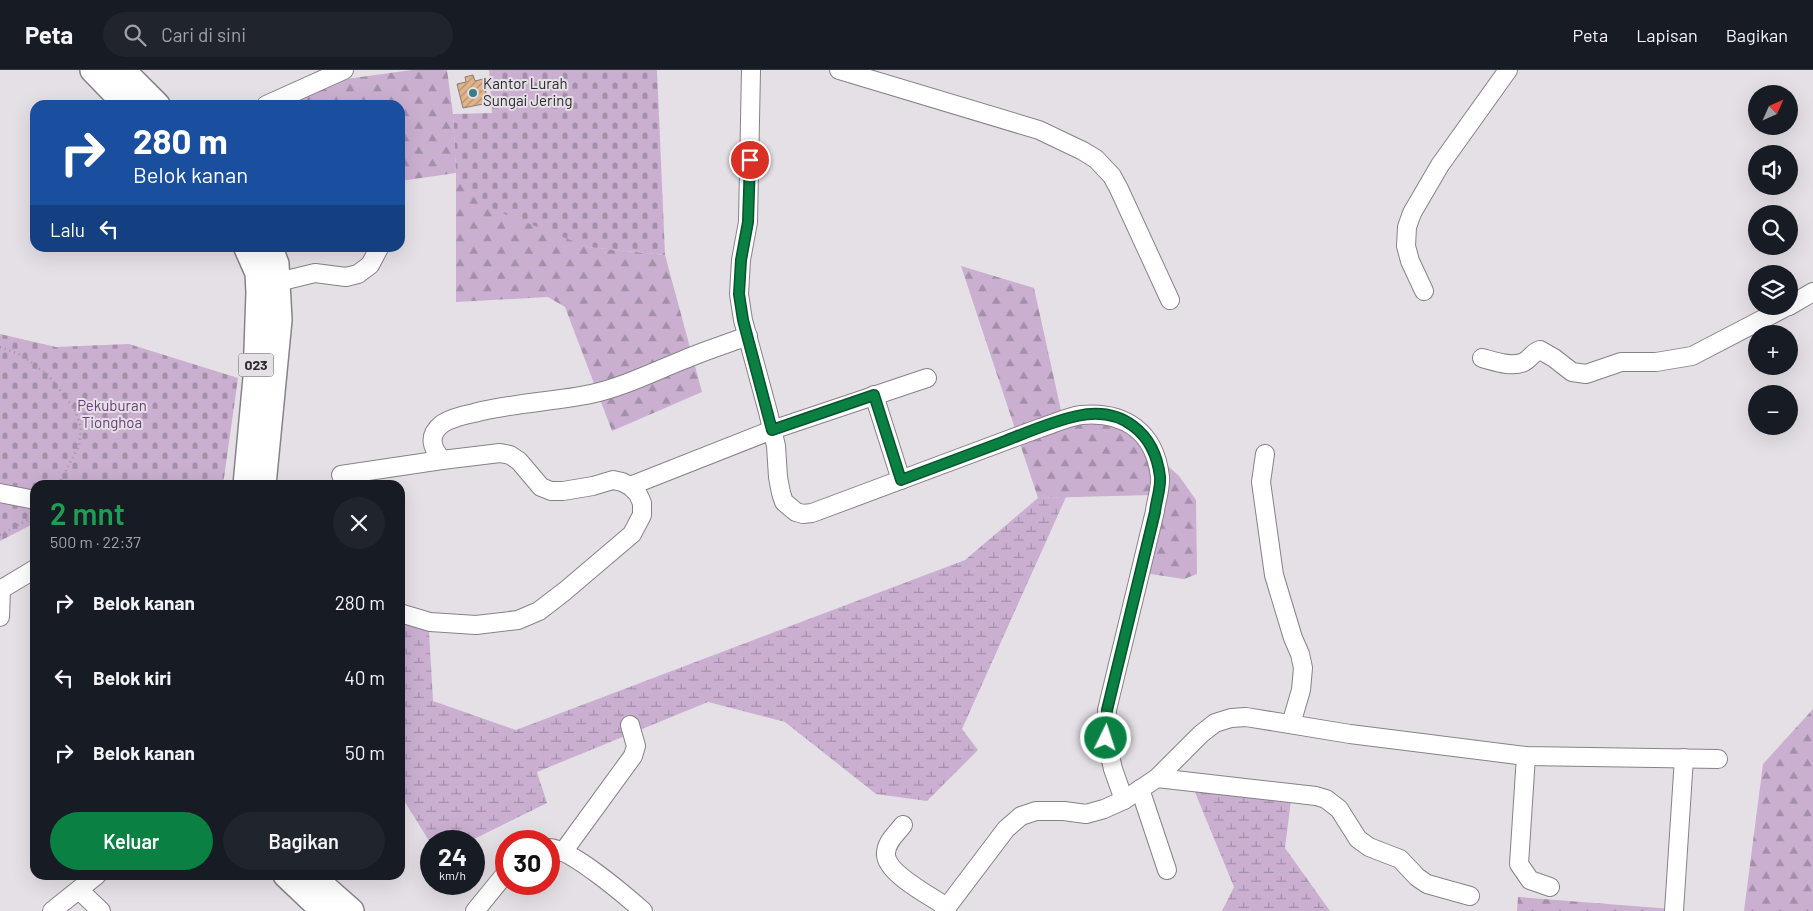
<!DOCTYPE html>
<html lang="id">
<meta charset="utf-8">
<style>
:root{--surface:#171b24;--page:#20242c;--text:#f1f3f6;--muted:#9ea1a6;--line:#363941;--accent:#0b8043}
body{margin:0;font-family:Barlow,sans-serif;background:var(--page);color:var(--text);height:100vh;display:flex;flex-direction:column;font-size:19px;white-space:nowrap}
*{box-sizing:border-box;margin:0}
p{font-size:16px;color:var(--muted)}
.icon{flex:none;width:28px;height:28px;fill:none;stroke:currentColor;stroke-width:2;stroke-linecap:round;stroke-linejoin:round}
.map{position:relative;flex:1;overflow:hidden}
.drawer{position:absolute;left:30px;top:410px;width:375px;height:400px;display:flex;flex-direction:column;background:var(--surface);border-radius:15px;box-shadow:0 5px 20px #0002}
.drawer>*{flex:none}
.hud{position:absolute;left:30px;top:30px;width:375px;height:152px;border-radius:15px;box-shadow:0 5px 20px #0002;background:#1a4fa0;color:#fff;overflow:hidden}
.needle{width:32px;rotate:45deg}
.controls{position:absolute;left:1748px;top:15px;display:grid;gap:10px}
.controls a{display:grid;place-items:center;width:50px;height:50px;border-radius:50%;background:var(--surface);box-shadow:0 5px 20px #0002;font-size:25px}
.speed{position:absolute;left:420px;top:760px;display:flex;gap:10px;font-size:25px;font-weight:700;text-align:center}
.speed>*{display:grid;place-content:center;width:65px;height:65px;border-radius:50%;background:var(--surface);box-shadow:0 5px 20px #0002;line-height:1}
.speed small{font-size:12px;font-weight:400}
.speed .limit{border:8px solid #d22;background:#fff;color:#111}
.pin{position:absolute;display:grid;place-items:center;width:42px;height:42px;color:#fff;margin:-21px;border:2px solid #fff;border-radius:50%;box-shadow:0 1px 5px #0007}
.me{position:absolute;width:55px;margin:-28px;rotate:4deg;stroke-linejoin:round;filter:drop-shadow(0 0 4px #0008)}
.turn{display:flex;align-items:center;gap:18px;height:105px;padding:0 20px;font-size:22px}
.turn .icon{width:65px;height:65px;stroke-width:2.5}
.turn b{display:block;font-size:35px;line-height:42px}
.then{display:flex;align-items:center;height:48px;padding:0 20px;background:#0003;gap:10px;font-size:19px}
.round{display:grid;place-items:center;flex:none;width:52px;height:52px;border-radius:26px;background:var(--page)}
.head{display:flex;align-items:center;justify-content:space-between;height:85px;padding:0 20px}
h1{font-size:30px;font-weight:600;line-height:38px;color:#1e9e55}
.button{display:flex;gap:10px;margin-top:auto;padding:10px 20px}
.button a{flex:1;height:58px;border-radius:30px;background:var(--accent);color:#fff;font-size:20px;font-weight:600;line-height:58px;text-align:center}
.button a+a{background:var(--page);color:var(--text)}
ul{padding:0;list-style:none}
li{display:flex;align-items:center;gap:15px;height:75px;padding:0 20px}
li div{flex:1}
li b{display:block;font-size:19px}
li em{font-style:normal}
header{display:flex;align-items:center;gap:30px;box-sizing:border-box;height:70px;padding:0 25px;background:var(--surface);border-bottom:1px solid var(--line)}
header strong{font-size:24px}
nav{display:flex;gap:28px;margin-inline-start:auto;font-size:18px}
.search{width:350px;height:45px;background:var(--page);display:flex;align-items:center;gap:12px;box-sizing:border-box;padding:0 18px;border-radius:28px;color:var(--muted);font-size:19px}
.map>svg:first-child{display:block}
.forest{fill:url(#forest-firs)}
.wetland{fill:url(#wetland-marsh)}
.cemetery{fill:url(#cemetery-stones)}
.building{fill:url(#building-hatch);stroke:#837d78}
.lines{fill:none;stroke-linecap:round;stroke-linejoin:round}
.minor-casing{stroke:#878288;stroke-width:20}
.highway-casing{stroke:#878288;stroke-width:28}
.path{stroke:#9b979c;stroke-width:2.5;stroke-dasharray:1 4;stroke-linecap:butt}
.minor{stroke:#fff;stroke-width:18}
.highway{stroke:#fff;stroke-width:25}
.route-casing{stroke:#07532c;stroke-width:12}
.route{stroke:#0b8043;stroke-width:9}
.poi-dot{fill:#377f84;stroke:#e5e0e6;stroke-width:2}
.labels{text-anchor:middle;stroke-width:4;stroke-linejoin:round;paint-order:stroke}
.shield{fill:#e5e0e6;stroke:#646164;stroke-width:1}
.shield-label{font-size:14px;font-weight:bold;fill:#2c2a2d}
.poi-label{font-size:15px;fill:#2c2a2d;stroke:#e5e0e6;text-anchor:start}
.park-label{font-size:15px;fill:#6b3d78;stroke:#e5e0e6}
</style>
<header>
<strong>Peta</strong>
<div class="search"><svg class="icon" aria-label="search" viewBox="0 0 24 24"><circle cx="10" cy="10" r="6"/><path d="M15 15l6 6"/></svg>Cari di sini</div>
<nav><a>Peta</a><a>Lapisan</a><a>Bagikan</a></nav>
</header>
<div class="map">
<svg width="1813" height="841" viewBox="0 0 1813 841">
<defs>
<pattern id="forest-firs" width="22" height="20" patternUnits="userSpaceOnUse" patternTransform="scale(1.25)"><rect width="22" height="20" fill="#caafd1"/><path d="M5 1l3.5 6h-7zM16 11l3.5 6h-7z" fill="#a48faa"/></pattern>
<pattern id="wetland-marsh" width="20" height="14" patternUnits="userSpaceOnUse" patternTransform="scale(1.25)"><rect width="20" height="14" fill="#caafd1"/><path d="M1 5h8M5 5V1M11 12h8M15 12V8" fill="none" stroke="#a48faa"/></pattern>
<pattern id="cemetery-stones" width="16" height="16" patternUnits="userSpaceOnUse" patternTransform="scale(1.25)"><rect width="16" height="16" fill="#caafd1"/><path d="M2 7V4a2 2 0 0 1 4 0v3zM10 15v-3a2 2 0 0 1 4 0v3z" fill="#a48faa"/></pattern>
<pattern id="building-hatch" width="6" height="6" patternUnits="userSpaceOnUse" patternTransform="scale(1.25)"><rect width="6" height="6" fill="#e2b389"/><path d="M-1 1l2-2M0 6l6-6M5 7l2-2" fill="none" stroke="#b79270"/></pattern>
</defs>
<rect width="100%" height="100%" fill="#e5e0e6"/>
<g class="forest">
<path d="M 412,0 L 447,0 L 453,44 L 456,103 L 588,177 L 665,185 L 702,322 L 612,361 L 565,237 L 548,227 L 456,232 L 456,103 L 400,111 L 400,35 L 285,35 L 346,9 Z"/>
<path d="M 961,196 L 1034,218 L 1064,354 L 1105,348 L 1127,359 L 1179,406 L 1196,430 L 1197,504 L 1184,509 L 1137,502 L 1153,425 L 1038,428 Z"/>
<path d="M 1813,639 L 1813,841 L 1744,841 L 1763,694 Z"/>
<path d="M 1518,827 L 1672,839 L 1672,841 L 1517,841 Z"/>
</g>
<g class="wetland">
<path d="M 1066,427 L 962,659 L 978,680 L 927,731 L 876,724 L 785,652 L 708,632 L 537,702 L 547,733 L 470,771 L 431,771 L 431,774 L 400,724 L 400,542 L 429,561 L 433,631 L 516,660 L 965,490 L 1038,428 Z"/>
<path d="M 1192,715 L 1291,730 L 1285,778 L 1330,841 L 1222,841 L 1234,817 Z"/>
</g>
<g class="cemetery">
<path d="M 489,0 L 657,0 L 665,185 L 588,177 L 492,139 L 456,103 L 453,44 L 492,43 Z"/>
<path d="M 0,264 L 56,277 L 129,274 L 238,308 L 223,415 L 35,415 L 35,453 L 0,471 Z"/>
</g>
<path class="building" d="M 473,5 L 475,11 L 483,9 L 488,33 L 463,38 L 457,14 L 466,12 L 465,7 Z"/>
<g class="lines">
<defs>
<g id="minor">
<path d="M 751,0 L 748,152 L 741,190 L 739,224 L 743,250 L 768,342 L 776,376 L 778,407 L 781,423 L 784,432 L 796,442 L 803,444 L 812,443 L 1040,358 C 1053,354 1067,347 1081,345 C 1125,341 1155,362 1160,407 C 1161,418 1156,431 1155,441 L 1107,640 L 1106,668 L 1113,699 L 1124,730"/>
<path d="M 839,0 L 1039,60 L 1083,81 L 1096,89 L 1112,106 L 1119,119 L 1170,230"/>
<path d="M 266,35 L 344,0"/>
<path d="M 278,212 L 315,203 L 346,207 L 358,204 L 370,195 L 379,178"/>
<path d="M 1424,221 L 1410,191 L 1406,176 L 1407,157 L 1412,143 L 1440,95 L 1508,0"/>
<path d="M 1789,236 L 1813,222"/>
<path d="M 1482,288 C 1494,291 1512,298 1524,292 C 1530,289 1533,282 1540,280 L 1554,288 L 1572,302 L 1586,304 L 1621,292 L 1656,292 L 1692,286 L 1788,236"/>
<path d="M 874,325 L 901,410"/>
<path d="M 1265,384 L 1261,412 L 1274,505 L 1293,568 L 1300,584 L 1303,598 L 1301,620 L 1291,654"/>
<path d="M 341,405 L 442,390"/>
<path d="M 630,416 L 772,360 L 927,308"/>
<path d="M 0,423 L 35,430"/>
<path d="M 0,520 L 35,499"/>
<path d="M 400,543 L 430,552 L 476,555 L 518,550 L 539,541 L 565,521 L 632,464 L 642,445 L 642,433 L 638,424 L 630,416 L 622,412 L 613,410 L 593,416 L 563,421 L 551,421 L 541,417 L 519,391 L 510,385 L 500,383 L 442,390 C 432,378 427,366 442,354 C 451,348 464,345 474,343 C 512,333 552,332 591,324 C 623,317 653,302 683,290 C 704,281 726,274 748,266"/>
<path d="M 0,547 L 1,519"/>
<path d="M 1526,686 L 1519,794 L 1530,810 L 1550,817"/>
<path d="M 1157,708 L 1316,726 L 1326,729 L 1339,739 L 1358,769 L 1369,777 L 1400,789 L 1417,807 L 1427,814 L 1470,826"/>
<path d="M 1140,719 L 1167,800"/>
<path d="M 903,755 C 896,764 885,773 886,785 C 887,804 932,827 947,837"/>
<path d="M 549,778 C 570,778 626,826 643,841"/>
<path d="M 563,782 L 633,686 L 636,676 L 630,655"/>
<path d="M 79,820 L 101,841"/>
<path d="M 52,841 L 97,805"/>
<path d="M 475,841 L 506,803"/>
<path d="M 944,841 L 1006,759 L 1021,746 L 1036,741 L 1064,741 L 1086,744 L 1104,739 L 1124,730 L 1157,708 L 1201,664 L 1215,653 L 1231,648 L 1246,647 L 1350,664 L 1526,686 L 1718,689"/>
<path d="M 1674,841 L 1684,688"/>
</g>
<g id="highway">
<path d="M 93,0 L 127,35"/>
<path d="M 122,0 L 157,35"/>
<path d="M 246,415 L 256,308 L 259,223 L 258,203 L 247,178"/>
<path d="M 263,415 L 279,250 L 276,194 L 270,178"/>
<path d="M 286,805 L 324,841"/>
<path d="M 310,805 L 351,841"/>
</g>
</defs>
<use href="#minor" class="minor-casing"/>
<use href="#highway" class="highway-casing"/>
<g class="path">
<path d="M 0,277 L 21,285 L 48,305 L 74,338 L 81,357 L 79,376 L 58,415"/>
<path d="M 0,465 L 35,446"/>
</g>
<use href="#minor" class="minor"/>
<use href="#highway" class="highway"/>
</g>
<g class="lines">
<defs>
<path id="route" d="M 750,90 L 748,152 L 741,190 L 739,224 L 743,250 L 772,360 L 874,325 L 901,410 C 935,397 970,384 1005,371 C 1028,362 1053,351 1077,346 C 1122,336 1155,363 1160,407 C 1161,418 1156,431 1155,442 L 1107,640 L 1106,668"/>
</defs>
<use href="#route" class="route-casing"/>
<use href="#route" class="route"/>
</g>
<circle class="poi-dot" cx="473" cy="23" r="5"/>
<g class="labels">
<rect class="shield" x="238.5" y="283.5" width="35" height="23" rx="4"/>
<g class="shield-label">
<text x="256" y="300">023</text>
</g>
<g class="poi-label">
<text x="483" y="19">Kantor Lurah<tspan x="483" dy="17">Sungai Jering</tspan></text>
</g>
<g class="park-label">
<text x="112" y="341">Pekuburan<tspan x="112" dy="17">Tionghoa</tspan></text>
</g>
</g>
</svg>
<div class="controls">
<a><svg class="needle" viewBox="-14 -14 28 28"><path d="M0-13l5 13h-10z" fill="#e53935"/><path d="M0 13l5-13h-10z" fill="#9ea1a6"/></svg></a>
<a><svg class="icon" aria-label="sound" viewBox="0 0 24 24"><path d="M4 9h4l5-4v14l-5-4H4zM17 9q2 3 0 6"/></svg></a>
<a><svg class="icon" aria-label="search" viewBox="0 0 24 24"><circle cx="10" cy="10" r="6"/><path d="M15 15l6 6"/></svg></a>
<a><svg class="icon" aria-label="layers" viewBox="0 0 24 24"><path d="M12 4l9 5-9 5-9-5zM3 14l9 5 9-5"/></svg></a>
<a>+</a>
<a>−</a>
</div>
<div class="speed"><div>24<small>km/h</small></div><div class="limit">30</div></div>
<div class="pin" style="left:750px;top:90px;background:#d93025"><svg class="icon" aria-label="arrive" viewBox="0 0 24 24"><path d="M6 21V4h12l-3 4 3 4H6"/></svg></div>
<svg class="me" style="left:1106px;top:668px" viewBox="-20 -20 40 40"><circle r="17" fill="#0b8043" stroke="#fff" stroke-width="3"/><path d="M0-11L8 9 0 5-8 9z" fill="#fff"/></svg>
<div class="hud">
<div class="turn"><svg class="icon" aria-label="right" viewBox="0 0 24 24"><path d="M7 20v-9h11M14 6l5 5-5 5"/></svg><div><b>280 m</b>Belok kanan</div></div>
<div class="then">Lalu<svg class="icon" aria-label="left" viewBox="0 0 24 24"><path d="M17 20v-9H6M10 6l-5 5 5 5"/></svg></div>
</div>
<section class="drawer">
<div class="head"><div><h1>2 mnt</h1><p>500 m · 22:37</p></div><a class="round"><svg class="icon" aria-label="close" viewBox="0 0 24 24"><path d="M6 6l12 12M18 6L6 18"/></svg></a></div>
<ul>
<li><svg class="icon" aria-label="right" viewBox="0 0 24 24"><path d="M7 20v-9h11M14 6l5 5-5 5"/></svg><div><b>Belok kanan</b></div><em>280 m</em></li>
<li><svg class="icon" aria-label="left" viewBox="0 0 24 24"><path d="M17 20v-9H6M10 6l-5 5 5 5"/></svg><div><b>Belok kiri</b></div><em>40 m</em></li>
<li><svg class="icon" aria-label="right" viewBox="0 0 24 24"><path d="M7 20v-9h11M14 6l5 5-5 5"/></svg><div><b>Belok kanan</b></div><em>50 m</em></li>
</ul>
<div class="button"><a>Keluar</a><a>Bagikan</a></div>
</section>
</div>
